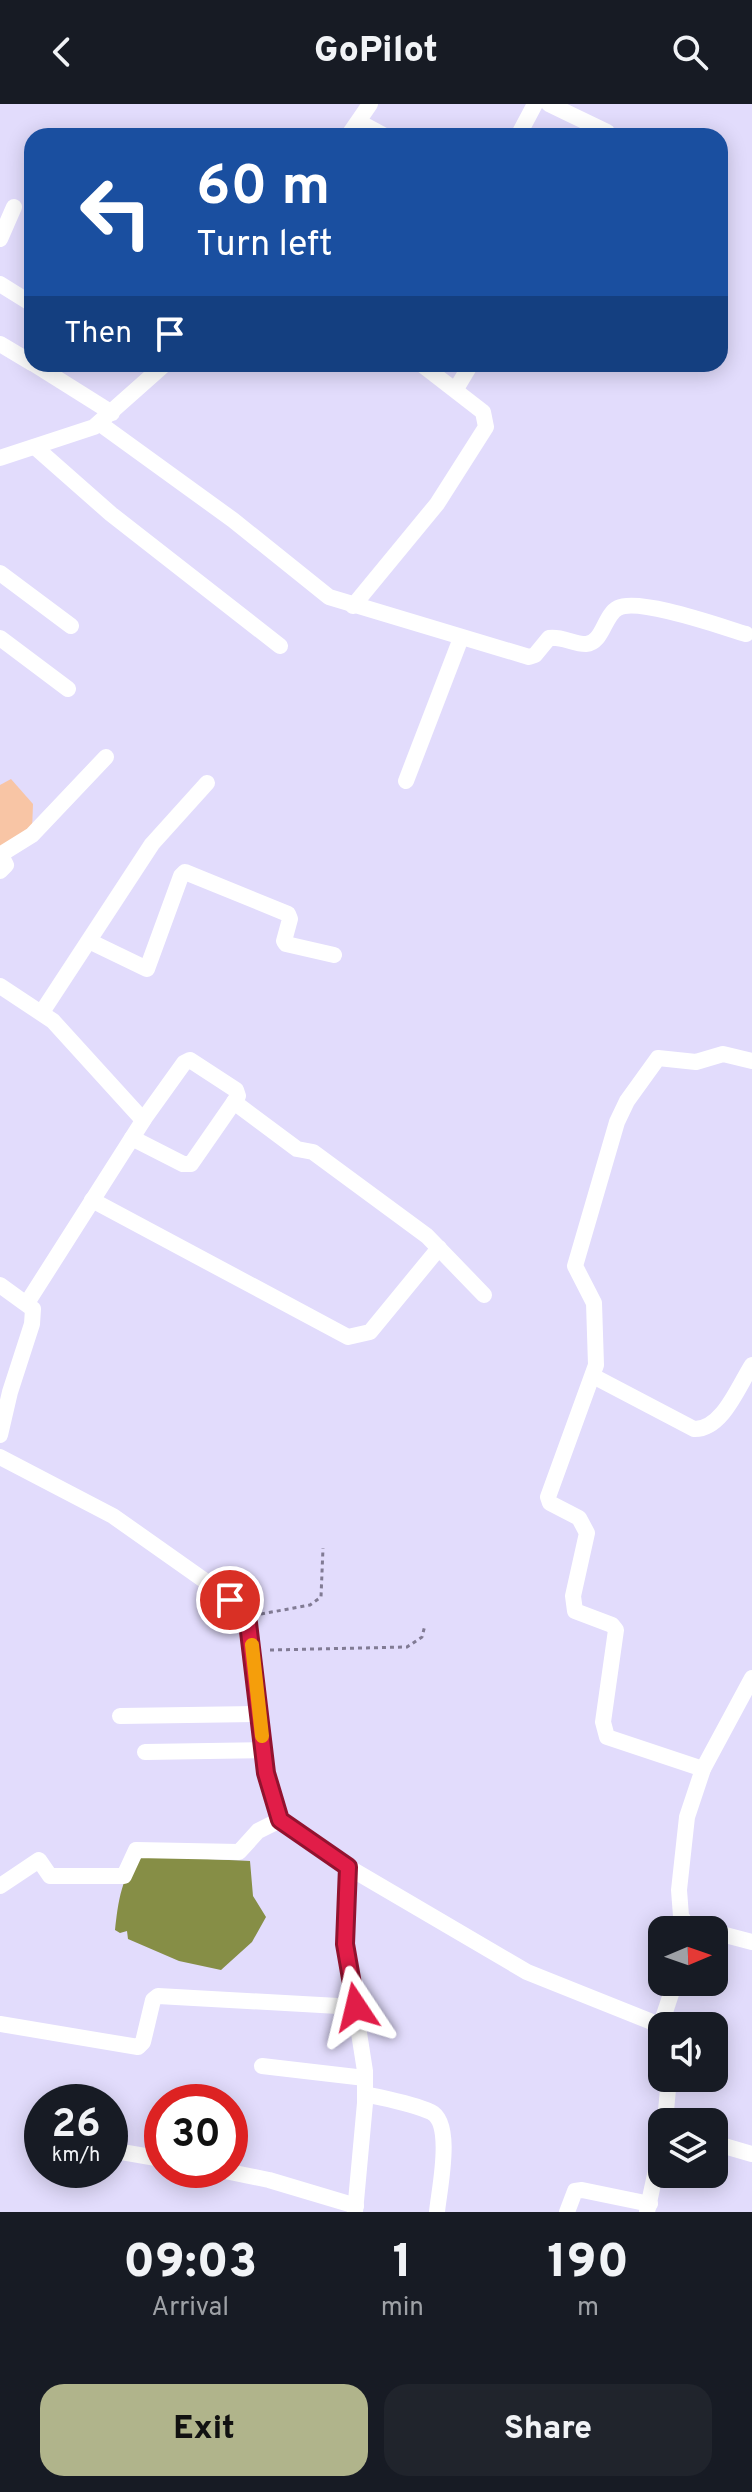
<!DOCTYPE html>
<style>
:root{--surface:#171b24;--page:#20242c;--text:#f1f3f6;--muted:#9ea1a6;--accent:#b0b48b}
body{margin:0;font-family:Overpass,sans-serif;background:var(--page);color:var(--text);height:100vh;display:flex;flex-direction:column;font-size:30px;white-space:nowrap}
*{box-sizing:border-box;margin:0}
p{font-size:26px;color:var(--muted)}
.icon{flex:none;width:44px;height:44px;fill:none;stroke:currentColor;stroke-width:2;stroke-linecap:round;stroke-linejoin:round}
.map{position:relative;height:2108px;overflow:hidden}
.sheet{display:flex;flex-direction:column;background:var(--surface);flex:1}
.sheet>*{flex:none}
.hud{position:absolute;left:24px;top:24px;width:704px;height:244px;border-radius:24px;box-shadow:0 4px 20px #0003;background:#1a4fa0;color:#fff;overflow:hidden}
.needle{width:52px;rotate:88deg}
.buttons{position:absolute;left:648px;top:1812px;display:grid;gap:16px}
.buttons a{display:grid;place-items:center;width:80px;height:80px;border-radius:16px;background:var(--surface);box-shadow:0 4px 20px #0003;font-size:40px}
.speed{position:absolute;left:24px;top:1980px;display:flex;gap:16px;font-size:40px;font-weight:700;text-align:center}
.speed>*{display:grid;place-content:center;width:104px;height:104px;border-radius:50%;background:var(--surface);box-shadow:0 4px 20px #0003;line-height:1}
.speed small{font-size:20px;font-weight:400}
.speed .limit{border:12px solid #d22;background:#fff;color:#111}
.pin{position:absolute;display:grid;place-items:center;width:68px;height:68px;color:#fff;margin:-34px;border:4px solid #fff;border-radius:50%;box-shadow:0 2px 8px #0007}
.me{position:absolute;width:88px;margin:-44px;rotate:350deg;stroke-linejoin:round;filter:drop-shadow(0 0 6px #0008)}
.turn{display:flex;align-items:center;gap:28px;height:168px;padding:0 40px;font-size:36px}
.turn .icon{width:104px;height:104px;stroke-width:2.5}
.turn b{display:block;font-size:56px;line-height:68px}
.then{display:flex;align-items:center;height:76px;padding:0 40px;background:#0003;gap:16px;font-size:30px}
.eta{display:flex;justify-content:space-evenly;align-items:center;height:136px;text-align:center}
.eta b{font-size:48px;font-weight:800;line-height:56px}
.button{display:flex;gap:16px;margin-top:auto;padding:16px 40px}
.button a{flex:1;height:92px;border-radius:24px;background:var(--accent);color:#111;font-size:32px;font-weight:800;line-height:92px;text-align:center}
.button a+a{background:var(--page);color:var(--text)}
header{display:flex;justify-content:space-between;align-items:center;height:104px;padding:0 40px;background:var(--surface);font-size:36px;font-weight:800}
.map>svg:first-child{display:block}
.green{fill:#f8c5a5}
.water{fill:#868e46}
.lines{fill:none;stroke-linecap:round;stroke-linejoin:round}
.path{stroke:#817b94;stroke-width:3;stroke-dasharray:4 4;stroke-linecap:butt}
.minor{stroke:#fff;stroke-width:16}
.route-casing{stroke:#92132f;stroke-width:20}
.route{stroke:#e11d48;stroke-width:14}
.slow{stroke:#f59e0b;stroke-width:14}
</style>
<header><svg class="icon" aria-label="back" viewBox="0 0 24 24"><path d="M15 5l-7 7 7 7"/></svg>GoPilot<svg class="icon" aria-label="search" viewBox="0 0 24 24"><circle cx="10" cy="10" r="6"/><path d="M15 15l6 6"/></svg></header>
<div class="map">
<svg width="752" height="2108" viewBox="0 0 752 2108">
<rect width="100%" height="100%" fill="#e2dcfc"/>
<path class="green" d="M 11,675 L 33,700 L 32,727 L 0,749 L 0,681 Z"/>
<path class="water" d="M 144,1752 L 250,1757 L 253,1792 L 266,1813 L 252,1838 L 221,1866 L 179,1857 L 128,1835 L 127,1827 L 120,1829 L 115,1826 C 118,1801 121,1766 144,1752 Z"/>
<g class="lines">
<g class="path">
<path d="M 261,1510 L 310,1501 L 321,1493 L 323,1444"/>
<path d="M 270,1546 L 407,1543 L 422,1533 L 425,1521"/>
</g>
<g class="minor">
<path d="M 549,0 L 607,28"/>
<path d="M 359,18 L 385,32"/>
<path d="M 348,32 L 370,0"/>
<path d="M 518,32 L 535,0"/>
<path d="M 0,135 L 14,103"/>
<path d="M 0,180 L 32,200"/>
<path d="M 0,240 L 32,259"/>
<path d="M 34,260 L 112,309"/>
<path d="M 456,285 L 471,260"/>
<path d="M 99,319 L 233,416 L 329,493 L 529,553 L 535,551 L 549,534 C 562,532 573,540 586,540 C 603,539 604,511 618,504 C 639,493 722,523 746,530"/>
<path d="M 35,343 L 111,410 L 280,542"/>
<path d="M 0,354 L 94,323 L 165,260"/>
<path d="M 0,469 L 71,522"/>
<path d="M 353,502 L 437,400 L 486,323 L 483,308 L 421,260"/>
<path d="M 0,534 L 68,585"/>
<path d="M 406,677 L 461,534"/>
<path d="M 0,767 L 6,761 L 2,753 L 3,749 L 32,731 L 106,653"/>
<path d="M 89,837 L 147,865 L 181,772 L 185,768 L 288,810 L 290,815 L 284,837 L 286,840 L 334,851"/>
<path d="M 0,882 L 53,917 L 143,1016"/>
<path d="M 42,908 L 152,740 L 207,679"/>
<path d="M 132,1034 L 183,1060 L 191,1060 L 234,998"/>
<path d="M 92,1096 L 348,1233 L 370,1228 L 439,1144"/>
<path d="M 0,1181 L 33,1205 L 32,1220 L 10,1288 L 0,1331"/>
<path d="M 27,1199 L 146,1012 L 184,959 L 190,956 L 236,986 L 238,992 L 234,998 L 297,1045 L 313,1048 L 427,1132 L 484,1191"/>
<path d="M 593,1272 L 694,1325 C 722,1326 738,1283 752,1261"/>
<path d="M 0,1353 L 113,1412 L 208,1479 L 242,1508 L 248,1519 L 253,1546 L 266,1669 L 280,1716 L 348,1763 L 527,1868 L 662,1922"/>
<path d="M 120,1612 L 260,1610"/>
<path d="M 145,1648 L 264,1646"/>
<path d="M 703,1665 L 607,1633 L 603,1618 L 616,1526 L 612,1521 L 575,1507 L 573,1492 L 587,1429 L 579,1414 L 550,1399 L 548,1393 L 596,1261 L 594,1199 L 575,1162 L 617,1018 L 627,997 L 658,954 L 696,958 L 723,950 L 752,957"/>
<path d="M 348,1763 L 345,1840 L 365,1967 L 365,1999 L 355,2108"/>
<path d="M 0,1782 L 39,1756 L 50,1772 L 124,1772 L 136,1746 L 239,1748 L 258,1727 L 280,1716"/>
<path d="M 690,1826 L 681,1812 L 679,1786 L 687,1713 L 703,1665 L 752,1574"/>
<path d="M 714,1828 L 752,1838"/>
<path d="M 0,1920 L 138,1943 L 143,1938 L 153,1896 L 158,1892 L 356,1903"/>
<path d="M 661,1920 L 675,1878"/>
<path d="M 262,1962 L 365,1974"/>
<path d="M 365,1990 C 386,1995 411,1999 431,2008 C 454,2019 439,2086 437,2108"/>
<path d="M 665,2018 L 669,1974"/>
<path d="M 714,2039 L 752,2050"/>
<path d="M 110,2046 L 162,2055"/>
<path d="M 220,2066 L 269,2076 L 356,2102"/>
<path d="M 567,2108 L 575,2087 L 582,2086 L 650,2100"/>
<path d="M 647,2108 L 662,2038"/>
</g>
</g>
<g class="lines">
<defs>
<path id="route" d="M 230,1496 L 248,1519 L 266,1669 L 280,1716 L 348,1763 L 345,1840 L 356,1903"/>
</defs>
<use href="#route" class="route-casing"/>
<use href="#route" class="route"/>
<path class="slow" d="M 252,1541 L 262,1632"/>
</g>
</svg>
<div class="buttons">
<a><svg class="needle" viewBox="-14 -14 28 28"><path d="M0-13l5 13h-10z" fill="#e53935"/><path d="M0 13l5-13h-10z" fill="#9ea1a6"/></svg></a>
<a><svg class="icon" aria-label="sound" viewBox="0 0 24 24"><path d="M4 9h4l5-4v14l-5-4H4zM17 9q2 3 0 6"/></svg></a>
<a><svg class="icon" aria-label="layers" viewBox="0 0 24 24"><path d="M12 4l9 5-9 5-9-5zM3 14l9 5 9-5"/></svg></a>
</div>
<div class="speed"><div>26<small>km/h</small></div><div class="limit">30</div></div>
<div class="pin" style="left:230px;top:1496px;background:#d93025"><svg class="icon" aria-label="arrive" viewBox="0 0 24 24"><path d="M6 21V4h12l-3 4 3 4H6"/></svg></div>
<svg class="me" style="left:356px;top:1903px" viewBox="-20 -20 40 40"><path d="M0-17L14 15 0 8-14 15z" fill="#e11d48" stroke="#fff" stroke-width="4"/></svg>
<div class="hud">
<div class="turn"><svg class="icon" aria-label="left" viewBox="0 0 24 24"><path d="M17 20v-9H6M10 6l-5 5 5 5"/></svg><div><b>60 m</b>Turn left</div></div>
<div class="then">Then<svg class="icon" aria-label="arrive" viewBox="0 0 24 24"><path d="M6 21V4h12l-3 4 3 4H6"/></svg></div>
</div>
</div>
<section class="sheet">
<div class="eta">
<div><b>09:03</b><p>Arrival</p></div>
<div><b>1</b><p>min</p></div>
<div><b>190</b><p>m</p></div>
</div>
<div class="button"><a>Exit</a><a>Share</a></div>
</section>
